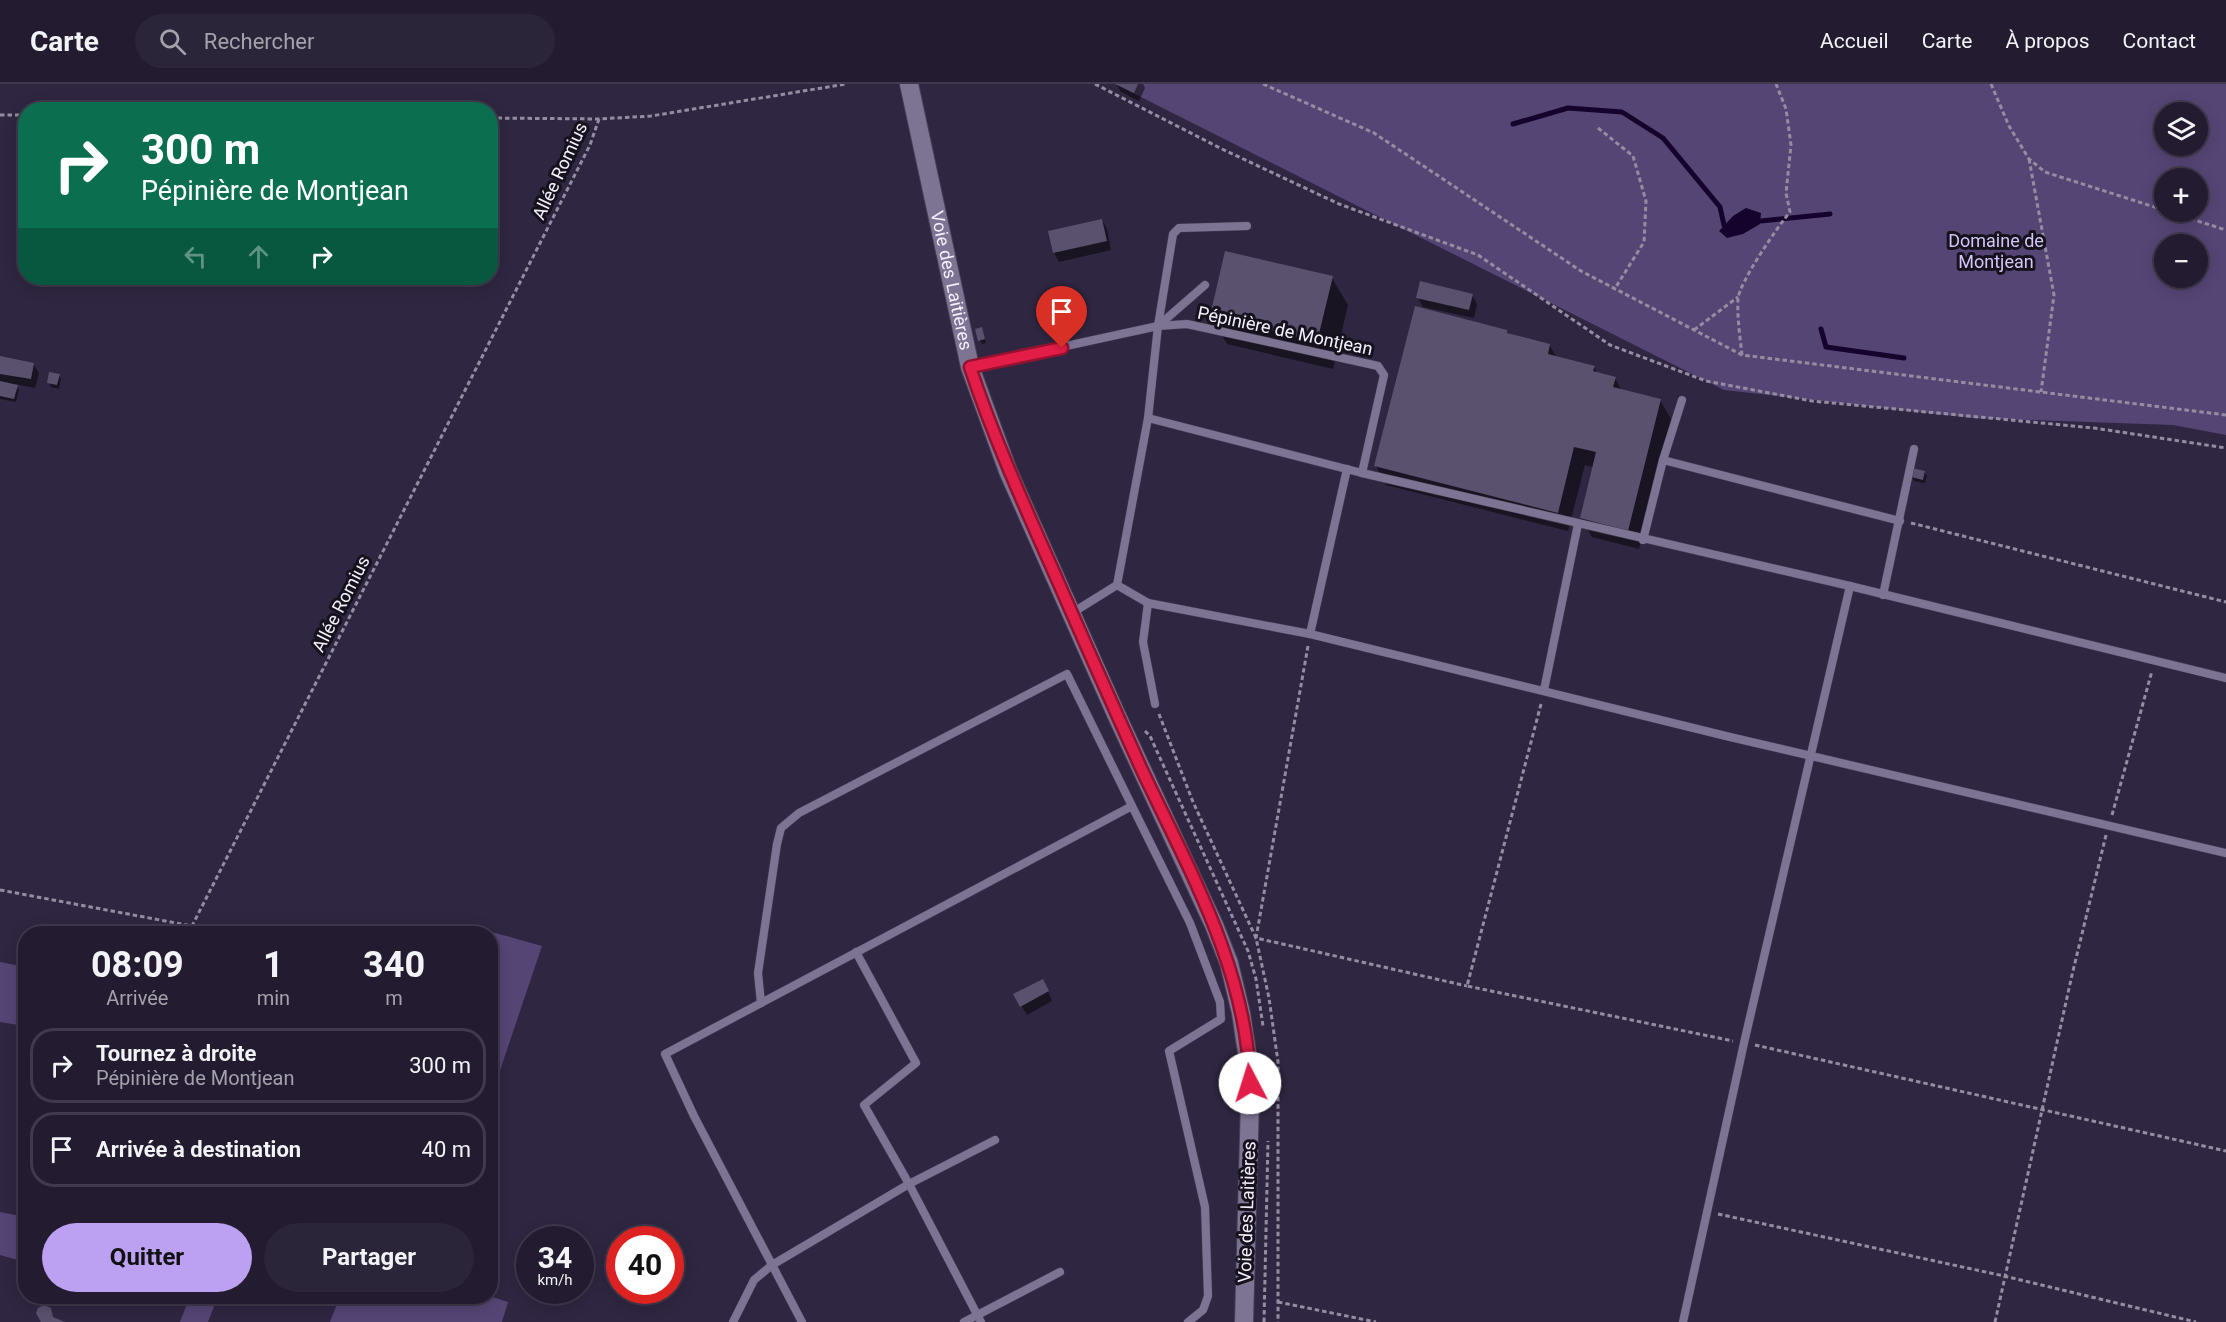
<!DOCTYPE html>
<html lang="fr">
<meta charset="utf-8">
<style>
:root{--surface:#231c31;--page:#2b2539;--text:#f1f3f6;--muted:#a3a1ab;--line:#403a4d;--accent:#bca0f2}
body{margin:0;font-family:Roboto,sans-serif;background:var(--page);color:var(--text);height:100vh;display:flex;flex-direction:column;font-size:22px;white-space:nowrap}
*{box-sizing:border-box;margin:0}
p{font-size:20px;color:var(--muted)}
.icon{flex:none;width:33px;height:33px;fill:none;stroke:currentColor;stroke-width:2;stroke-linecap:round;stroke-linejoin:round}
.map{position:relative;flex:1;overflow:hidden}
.sheet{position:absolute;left:18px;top:842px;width:480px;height:378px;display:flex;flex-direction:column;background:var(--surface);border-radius:24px;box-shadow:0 3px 15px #0003,0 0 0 2px var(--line)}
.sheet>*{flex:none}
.guide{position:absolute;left:18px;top:18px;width:480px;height:183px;border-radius:24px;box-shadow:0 3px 15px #0003,0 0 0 2px var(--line);background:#0b6e4f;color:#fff;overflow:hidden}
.tools{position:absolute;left:2154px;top:18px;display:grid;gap:12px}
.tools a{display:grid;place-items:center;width:54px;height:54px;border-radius:50%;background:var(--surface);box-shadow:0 3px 15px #0003,0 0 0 2px var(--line);font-size:30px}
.speed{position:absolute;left:516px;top:1142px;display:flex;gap:12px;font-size:30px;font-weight:700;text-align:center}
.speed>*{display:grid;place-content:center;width:78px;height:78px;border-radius:50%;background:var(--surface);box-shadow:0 3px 15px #0003,0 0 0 2px var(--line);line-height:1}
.speed small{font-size:15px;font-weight:400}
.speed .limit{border:9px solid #d22;background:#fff;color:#111}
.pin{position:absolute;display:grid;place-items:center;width:51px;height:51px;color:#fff;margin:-62px -26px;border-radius:50% 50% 50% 0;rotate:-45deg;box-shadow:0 0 6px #0007}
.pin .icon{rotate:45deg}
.me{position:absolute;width:66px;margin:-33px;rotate:355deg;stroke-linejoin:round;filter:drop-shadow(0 0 4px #0008)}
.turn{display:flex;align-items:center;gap:21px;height:126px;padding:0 24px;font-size:27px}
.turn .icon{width:78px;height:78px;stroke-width:2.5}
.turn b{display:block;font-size:42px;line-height:51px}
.lanes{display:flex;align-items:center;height:57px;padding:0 24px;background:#0003;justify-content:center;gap:30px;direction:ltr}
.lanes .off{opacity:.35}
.eta{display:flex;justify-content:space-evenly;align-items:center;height:102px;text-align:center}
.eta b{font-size:36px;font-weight:700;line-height:42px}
.primary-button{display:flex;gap:12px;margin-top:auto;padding:12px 24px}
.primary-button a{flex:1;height:69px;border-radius:36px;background:var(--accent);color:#111;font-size:24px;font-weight:700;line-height:69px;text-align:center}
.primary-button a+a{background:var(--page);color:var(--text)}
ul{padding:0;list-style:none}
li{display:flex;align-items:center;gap:18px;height:75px;margin:0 12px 9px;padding:0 12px;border:3px solid var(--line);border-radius:24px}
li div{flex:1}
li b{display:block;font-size:22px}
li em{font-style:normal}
header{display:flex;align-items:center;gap:36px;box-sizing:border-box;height:84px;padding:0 30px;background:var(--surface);border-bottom:2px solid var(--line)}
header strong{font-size:28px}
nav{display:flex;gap:33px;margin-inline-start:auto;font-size:21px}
.search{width:420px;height:54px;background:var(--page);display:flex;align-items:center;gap:15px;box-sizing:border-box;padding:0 21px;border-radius:33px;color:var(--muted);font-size:22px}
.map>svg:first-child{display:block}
.green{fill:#554575;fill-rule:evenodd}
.water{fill:#15032d}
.shadow{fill:#0007}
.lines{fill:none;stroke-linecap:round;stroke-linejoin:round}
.stream{stroke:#15032d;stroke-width:5}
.building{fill:#5a516e}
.lane-casing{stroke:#474056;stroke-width:9}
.secondary-casing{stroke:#474056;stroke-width:20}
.path{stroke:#948da1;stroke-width:3;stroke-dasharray:4.5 3;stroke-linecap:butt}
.lane{stroke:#7d7494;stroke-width:8}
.secondary{stroke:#7d7494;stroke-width:18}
.route-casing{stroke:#92132f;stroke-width:15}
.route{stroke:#e11d48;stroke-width:10}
.labels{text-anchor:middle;stroke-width:6;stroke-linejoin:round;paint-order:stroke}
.street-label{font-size:18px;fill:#f3effd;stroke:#15121d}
.park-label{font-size:18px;fill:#d3c5f4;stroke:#15121d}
</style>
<header>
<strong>Carte</strong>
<div class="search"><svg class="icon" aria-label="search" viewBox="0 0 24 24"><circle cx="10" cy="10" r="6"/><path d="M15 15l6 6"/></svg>Rechercher</div>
<nav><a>Accueil</a><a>Carte</a><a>À propos</a><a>Contact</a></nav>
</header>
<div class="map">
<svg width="2226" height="1238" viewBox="0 0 2226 1238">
<rect width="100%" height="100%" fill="#2f2641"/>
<g class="green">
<path d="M 1115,0 L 2226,0 L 2226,351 L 2173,341 L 1972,334 L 1724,306 ZM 2164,28 L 2198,28 L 2198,62 L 2164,62 ZM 2164,94 L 2198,94 L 2198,128 L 2164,128 ZM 2164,160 L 2198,160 L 2198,194 L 2164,194 Z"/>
<path d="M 492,848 L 542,862 L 491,1013 L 490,851 Z"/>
<path d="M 0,878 L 25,883 L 25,942 L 0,938 Z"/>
<path d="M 0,1128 L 25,1133 L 25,1178 L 0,1171 Z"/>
<path d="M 190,1212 L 218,1212 L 208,1238 L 180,1238 Z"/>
<path d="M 340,1212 L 490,1212 L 508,1218 L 502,1238 L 330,1238 Z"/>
</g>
<path class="water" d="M 1746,124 L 1761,129 L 1760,140 L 1743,150 L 1727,154 L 1719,147 L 1733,132 Z"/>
<g class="shadow">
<path d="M 1116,0 L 1143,0 L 1145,4 L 1139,17 L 1121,8 Z"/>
<path d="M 1102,136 L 1107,145 L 1111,166 L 1059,178 L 1054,169 L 1049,148 Z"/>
<path d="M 1332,194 L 1348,221 L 1333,285 L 1227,260 L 1211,232 Z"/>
<path d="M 1472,211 L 1477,220 L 1474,234 L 1423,223 L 1418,214 Z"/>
<path d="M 1506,247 L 1509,251 L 1550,262 L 1557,274 L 1594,283 L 1598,290 L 1615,294 L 1622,307 L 1660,316 L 1671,335 L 1639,465 L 1592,453 L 1581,434 L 1594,383 L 1585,381 L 1568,447 L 1386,401 L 1376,382 Z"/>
<path d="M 983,249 L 986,259 L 982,260 L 980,256 Z"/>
<path d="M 0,273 L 33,280 L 39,289 L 35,304 L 15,300 L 19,306 L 16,318 L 0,315 Z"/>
<path d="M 59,291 L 61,295 L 59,305 L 51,303 L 49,299 Z"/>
<path d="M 1924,388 L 1927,392 L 1925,399 L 1914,397 L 1912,393 Z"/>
<path d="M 1047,905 L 1052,917 L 1027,931 L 1015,911 Z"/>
</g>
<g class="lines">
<g class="stream">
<path d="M 1513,40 L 1568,24 L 1622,28 L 1663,54 L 1720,123 L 1724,141"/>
<path d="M 1761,137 L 1830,130"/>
<path d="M 1821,245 L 1826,263 L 1904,274"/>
</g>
</g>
<g class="building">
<path d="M 1115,0 L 1138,0 L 1134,9 Z"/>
<path d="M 1102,135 L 1107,157 L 1053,169 L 1048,147 Z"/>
<path d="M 1225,167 L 1333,192 L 1317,258 L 1210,232 Z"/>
<path d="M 1420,197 L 1473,210 L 1469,226 L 1416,214 Z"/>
<path d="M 1415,222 L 1507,246 L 1507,249 L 1550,260 L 1548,270 L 1595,282 L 1593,287 L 1616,293 L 1613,303 L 1661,315 L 1628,447 L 1580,434 L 1596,368 L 1574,363 L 1558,429 L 1374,382 Z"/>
<path d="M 982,243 L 985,255 L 978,257 L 975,245 Z"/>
<path d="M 0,272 L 34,279 L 31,295 L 0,290 Z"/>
<path d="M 49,288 L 60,290 L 57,301 L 47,299 Z"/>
<path d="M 0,297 L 18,301 L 14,315 L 0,312 Z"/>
<path d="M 1912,384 L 1925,387 L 1923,396 L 1911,393 Z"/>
<path d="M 1043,895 L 1049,907 L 1020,923 L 1013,910 Z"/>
<path d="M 44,1221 L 51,1224 L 53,1233 L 65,1238 L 41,1238 L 36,1229 L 38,1224 Z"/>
</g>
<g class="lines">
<defs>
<g id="lane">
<path d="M 1158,242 L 1205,201"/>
<path d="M 970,283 L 1158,242 L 1187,240 L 1378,282 L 1384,291 L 1362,389"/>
<path d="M 1148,334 L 1158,242 L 1173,150 L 1179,144 L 1247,142"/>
<path d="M 1663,376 L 1900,437"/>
<path d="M 1643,456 L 1663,376 L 1682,316"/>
<path d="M 1117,501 L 1148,519 L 1310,550 L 1730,653 L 2226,769"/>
<path d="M 1883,511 L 1914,365"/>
<path d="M 1148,519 L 1143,558 L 1155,620"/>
<path d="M 1072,529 L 1117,501 L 1148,334 L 1362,389 L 1850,502 L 2226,594"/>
<path d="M 1310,550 L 1347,385"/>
<path d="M 1544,606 L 1578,440"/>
<path d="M 856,868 L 916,979 L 864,1021 L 909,1100 L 981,1238"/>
<path d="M 761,919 L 758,889 L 777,760 L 781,744 L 799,729 L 1067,590 L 1132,722"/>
<path d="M 733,1238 L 754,1196 L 772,1181 L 909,1100 L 995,1056"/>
<path d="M 802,1238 L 694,1032 L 665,970 L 1132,722 L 1190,839 L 1220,918 L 1221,935 L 1169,967 L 1205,1123 L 1208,1212 L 1203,1226 L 1188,1238"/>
<path d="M 964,1238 L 1060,1188"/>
<path d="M 1683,1238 L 1744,959 L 1850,502"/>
</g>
<g id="secondary">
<path id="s1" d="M 909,0 L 970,283 L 1008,387 L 1116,630 L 1214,841 L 1229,879 L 1241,929 L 1249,982 L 1250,1016 L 1244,1238"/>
</g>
</defs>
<use href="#lane" class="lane-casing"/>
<use href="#secondary" class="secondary-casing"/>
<g class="path">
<path d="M 1095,0 L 1222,65 L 1339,120 L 1478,171 L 1610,261 L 1706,297 L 1812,317 L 2094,344 L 2226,364"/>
<path d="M 1263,0 L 1374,49 L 1581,187 L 1742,271 L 2226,331"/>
<path d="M 1991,0 L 2009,42 L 2029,75 L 2045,88 L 2164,126"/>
<path d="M 0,31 L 26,31"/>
<path d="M 490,34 L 599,35 L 651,32 L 846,0"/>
<path d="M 1598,44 L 1633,72 L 1646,117 L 1644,158 L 1614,206"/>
<path d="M 2029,75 L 2054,211 L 2041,308"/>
<path d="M 2169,128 L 2226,146"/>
<path d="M 1694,246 L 1738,213"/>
<path d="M 1742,271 C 1740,253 1737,233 1738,215 C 1739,199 1778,142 1790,128 L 1786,109 L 1791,61 L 1786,25 L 1776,0"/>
<path d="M 1911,439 L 2226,518"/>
<path d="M 1308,562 L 1256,854 L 1467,902"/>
<path d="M 1541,620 L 1467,902 L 1733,957"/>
<path d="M 1159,630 L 1193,718 L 1256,854 L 1269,914 L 1278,978 L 1278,1238"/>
<path d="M 1145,647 L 1150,652 L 1248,867 L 1256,895 L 1263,942"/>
<path d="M 2112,731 L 2152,587"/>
<path d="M 0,806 L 192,842 L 590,61 L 599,35"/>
<path d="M 1755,961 L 2226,1067"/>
<path d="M 1718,1130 L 2004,1192 L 2196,1238"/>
<path d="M 1278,1218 L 1376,1238"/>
<path d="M 1264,1238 L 1268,1057"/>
<path d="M 1995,1238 L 2072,891 L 2106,751"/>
</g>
<use href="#lane" class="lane"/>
<use href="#secondary" class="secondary"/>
</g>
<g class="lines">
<defs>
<path id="route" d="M 1062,264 L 970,283 C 994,355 1025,423 1056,493 C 1084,557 1112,620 1141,684 C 1188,784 1247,885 1250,999"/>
</defs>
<use href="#route" class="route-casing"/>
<use href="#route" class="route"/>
</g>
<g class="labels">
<g class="street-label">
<text transform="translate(560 87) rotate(-65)" y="6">Allée Romius</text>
<text dy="6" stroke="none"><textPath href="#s1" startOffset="201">Voie des Laitières</textPath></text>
<text transform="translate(1285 247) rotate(12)" y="6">Pépinière de Montjean</text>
<text transform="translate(341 520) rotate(-63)" y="6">Allée Romius</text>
<text transform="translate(1247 1128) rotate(-88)" y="6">Voie des Laitières</text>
</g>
<g class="park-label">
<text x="1996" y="163">Domaine de<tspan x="1996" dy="21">Montjean</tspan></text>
</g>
</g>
</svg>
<div class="tools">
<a><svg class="icon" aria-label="layers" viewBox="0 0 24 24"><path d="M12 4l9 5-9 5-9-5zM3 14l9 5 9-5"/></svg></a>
<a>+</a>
<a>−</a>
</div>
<div class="speed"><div>34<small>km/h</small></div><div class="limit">40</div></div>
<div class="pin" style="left:1062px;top:264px;background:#d93025"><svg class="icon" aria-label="arrive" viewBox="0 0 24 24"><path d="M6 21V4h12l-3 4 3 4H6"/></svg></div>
<svg class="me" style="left:1250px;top:999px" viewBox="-20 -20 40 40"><circle r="19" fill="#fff"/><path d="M0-13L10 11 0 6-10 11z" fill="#e11d48"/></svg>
<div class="guide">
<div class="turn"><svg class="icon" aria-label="right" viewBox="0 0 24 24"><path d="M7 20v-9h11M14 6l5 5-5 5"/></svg><div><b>300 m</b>Pépinière de Montjean</div></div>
<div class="lanes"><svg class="icon off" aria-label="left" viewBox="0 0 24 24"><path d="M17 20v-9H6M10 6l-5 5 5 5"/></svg><svg class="icon off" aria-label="ahead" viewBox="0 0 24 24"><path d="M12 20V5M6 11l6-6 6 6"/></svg><svg class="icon" aria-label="right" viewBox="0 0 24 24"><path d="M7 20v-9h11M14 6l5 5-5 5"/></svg></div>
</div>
<section class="sheet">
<div class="eta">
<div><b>08:09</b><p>Arrivée</p></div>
<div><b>1</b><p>min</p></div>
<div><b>340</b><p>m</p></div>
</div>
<ul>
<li><svg class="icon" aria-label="right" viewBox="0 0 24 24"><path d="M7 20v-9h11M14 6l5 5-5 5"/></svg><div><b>Tournez à droite</b><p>Pépinière de Montjean</p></div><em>300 m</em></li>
<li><svg class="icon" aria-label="arrive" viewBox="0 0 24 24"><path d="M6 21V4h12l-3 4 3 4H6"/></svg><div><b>Arrivée à destination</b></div><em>40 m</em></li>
</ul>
<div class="primary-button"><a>Quitter</a><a>Partager</a></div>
</section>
</div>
